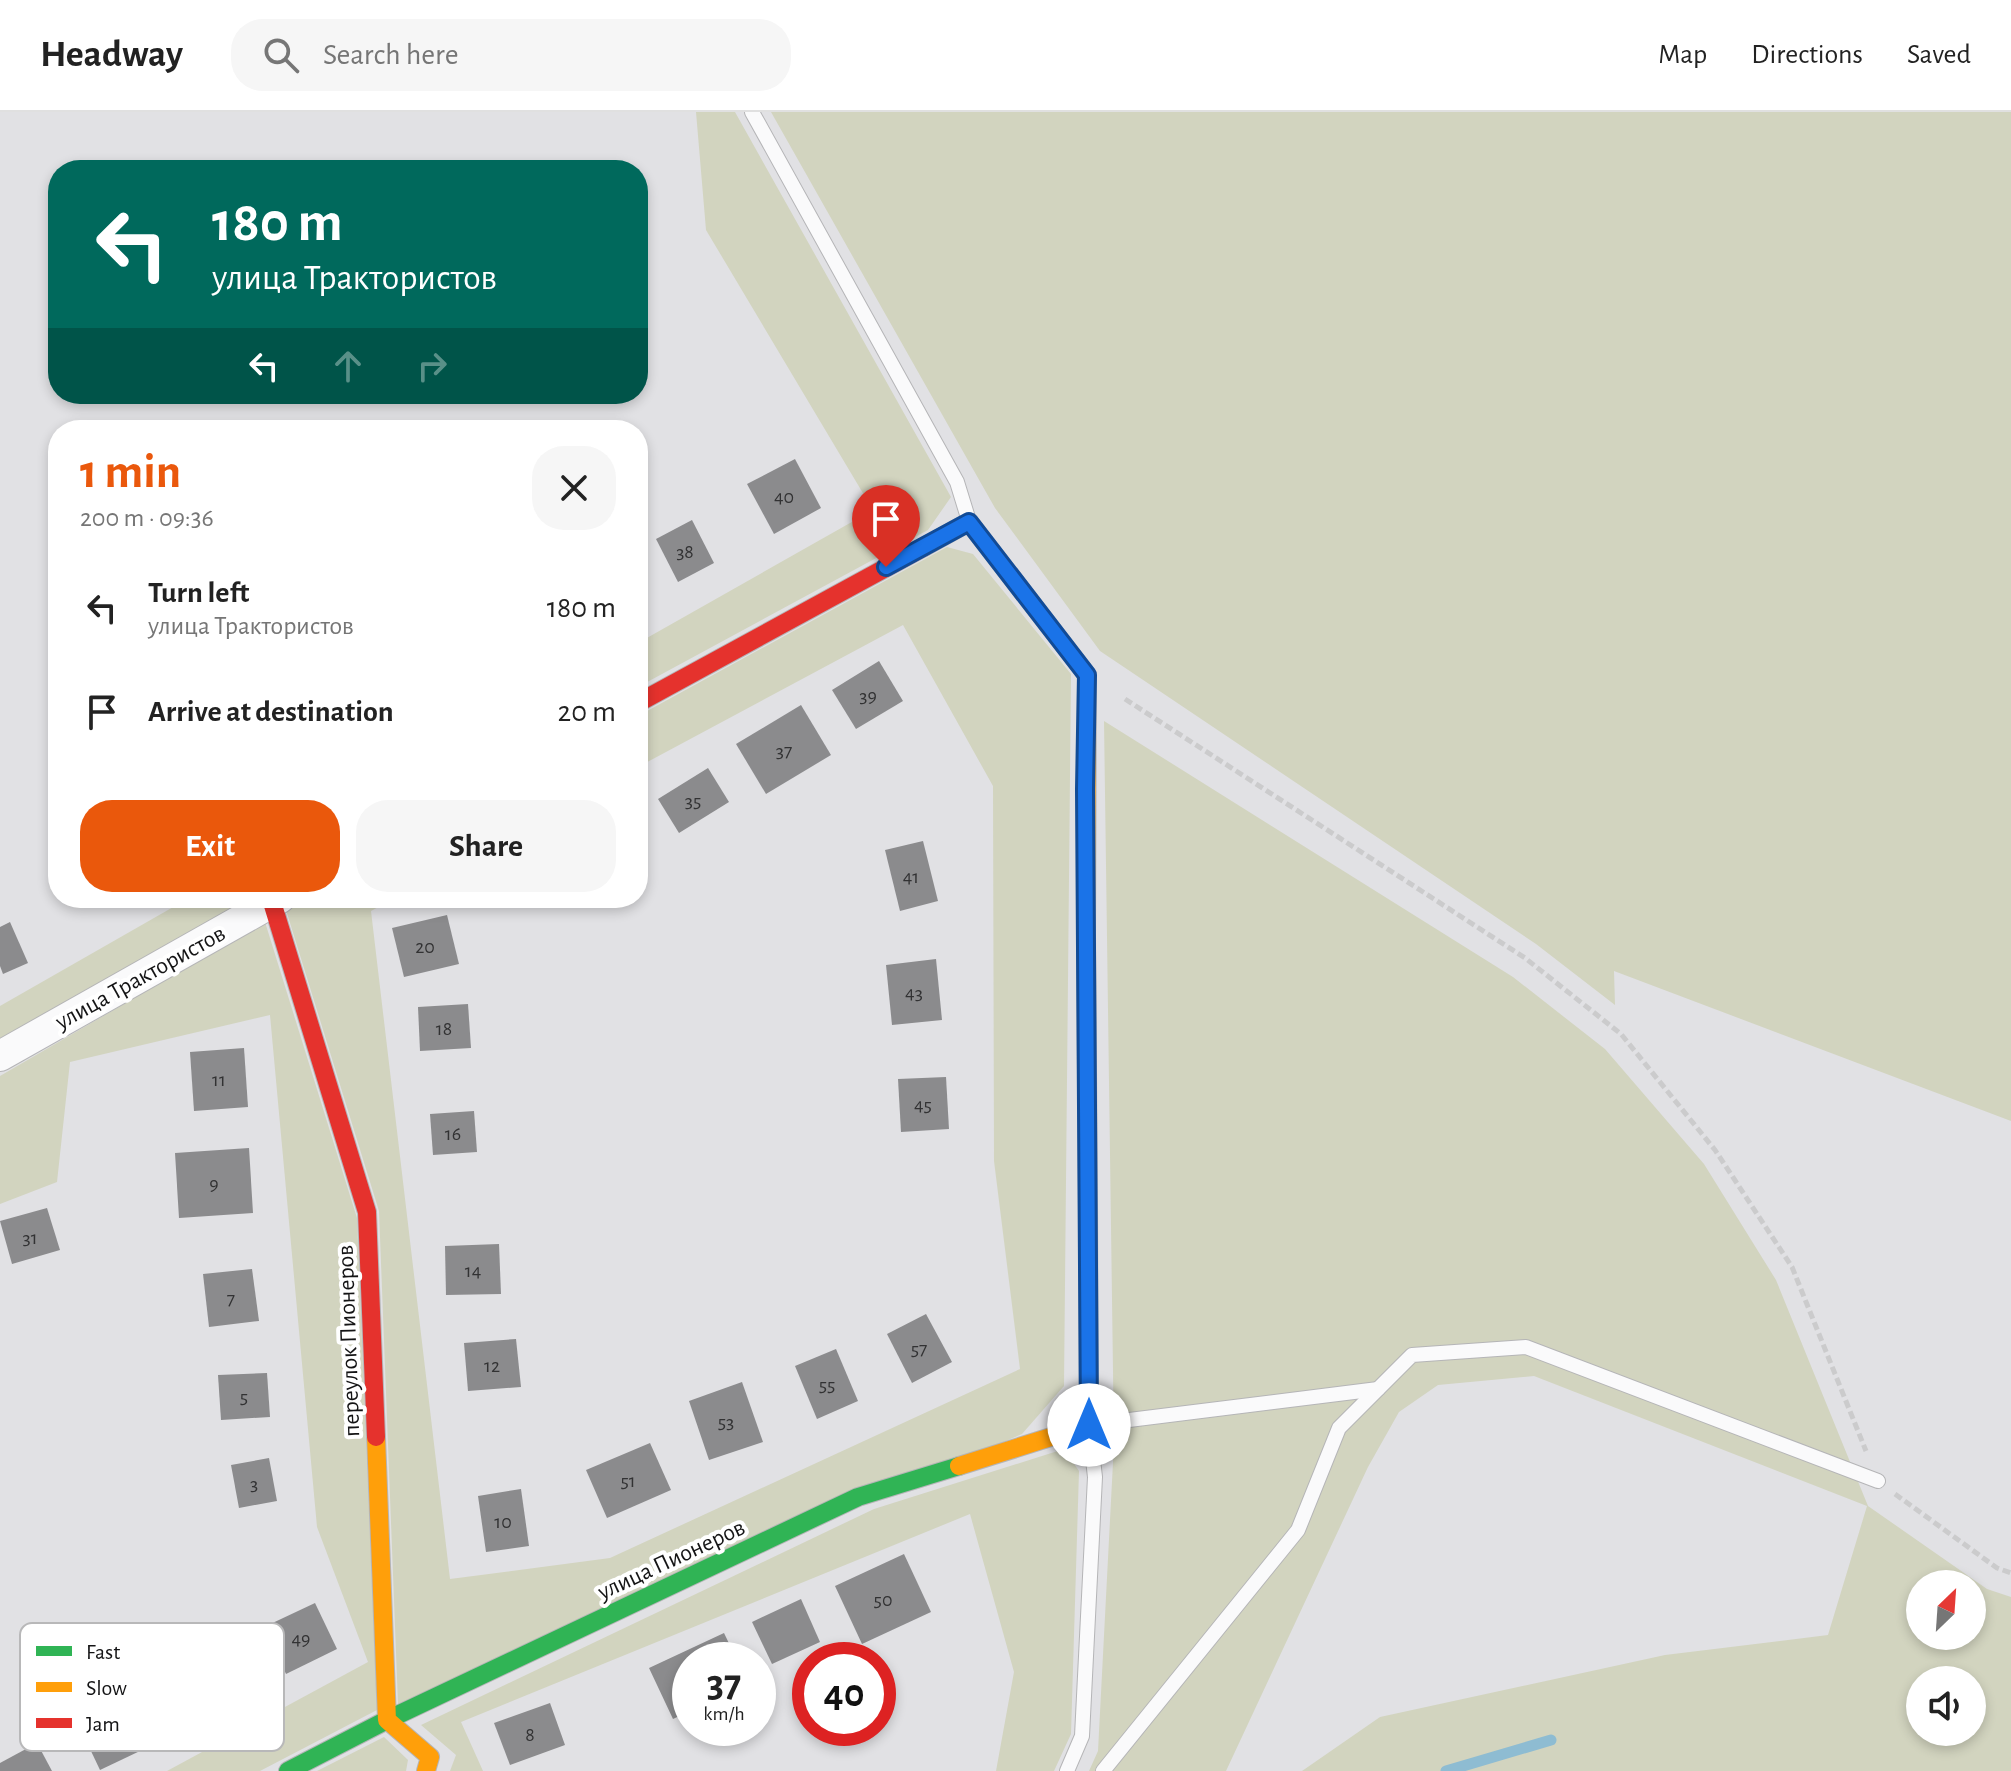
<!DOCTYPE html>
<meta charset="utf-8">
<style>
:root{--surface:#fff;--page:#f6f6f6;--text:#222;--muted:#767676;--line:#e0e0e0;--accent:#ea580c}
body{margin:0;font-family:"Alegreya Sans",sans-serif;background:var(--page);color:var(--text);height:100vh;display:flex;flex-direction:column;font-size:30px;white-space:nowrap}
*{box-sizing:border-box;margin:0}
p{font-size:26px;color:var(--muted)}
.icon{flex:none;width:44px;height:44px;fill:none;stroke:currentColor;stroke-width:2;stroke-linecap:round;stroke-linejoin:round}
.map{position:relative;flex:1;overflow:hidden}
.drawer{position:absolute;left:48px;top:308px;width:600px;height:488px;display:flex;flex-direction:column;background:var(--surface);border-radius:32px;box-shadow:0 4px 12px #0003}
.drawer>*{flex:none}
.guide{position:absolute;left:48px;top:48px;width:600px;height:244px;border-radius:32px;box-shadow:0 4px 12px #0003;background:#00695c;color:#fff;overflow:hidden}
.needle{width:52px;rotate:25deg}
.tools{position:absolute;left:1906px;top:1458px;display:grid;gap:16px}
.tools a{display:grid;place-items:center;width:80px;height:80px;border-radius:50%;background:var(--surface);box-shadow:0 4px 12px #0003;font-size:40px}
.speed{position:absolute;left:672px;top:1530px;display:flex;gap:16px;font-size:40px;font-weight:700;text-align:center}
.speed>*{display:grid;place-content:center;width:104px;height:104px;border-radius:50%;background:var(--surface);box-shadow:0 4px 12px #0003;line-height:1}
.speed small{font-size:20px;font-weight:400}
.speed .limit{border:12px solid #d22;background:#fff;color:#111}
.pin{position:absolute;display:grid;place-items:center;width:68px;height:68px;color:#fff;margin:-82px -34px;border-radius:50% 50% 50% 0;rotate:-45deg;box-shadow:0 0 8px #0007}
.pin .icon{rotate:45deg}
.me{position:absolute;width:88px;margin:-44px;rotate:0deg;stroke-linejoin:round;filter:drop-shadow(0 0 6px #0008)}
.turn{display:flex;align-items:center;gap:28px;height:168px;padding:0 32px;font-size:36px}
.turn .icon{width:104px;height:104px;stroke-width:2.5}
.turn b{display:block;font-size:56px;line-height:68px}
.lanes{display:flex;align-items:center;height:76px;padding:0 32px;background:#0003;justify-content:center;gap:40px;direction:ltr}
.lanes .off{opacity:.35}
.round{display:grid;place-items:center;flex:none;width:84px;height:84px;border-radius:32px;background:var(--page)}
.headline{display:flex;align-items:center;justify-content:space-between;height:136px;padding:0 32px}
h1{font-size:48px;font-weight:600;line-height:60px;color:var(--accent)}
.button{display:flex;gap:16px;margin-top:auto;padding:16px 32px}
.button a{flex:1;height:92px;border-radius:32px;background:var(--accent);color:#fff;font-size:32px;font-weight:600;line-height:92px;text-align:center}
.button a+a{background:var(--page);color:var(--text)}
ul{padding:0;list-style:none}
li{display:flex;align-items:center;gap:24px;height:104px;padding:0 32px}
li div{flex:1}
li b{display:block;font-size:30px}
li em{font-style:normal}
header{display:flex;align-items:center;gap:48px;box-sizing:border-box;height:112px;padding:0 40px;background:var(--surface);border-bottom:2px solid var(--line)}
header strong{font-size:38px}
nav{display:flex;gap:44px;margin-inline-start:auto;font-size:28px}
.search{width:560px;height:72px;background:var(--page);display:flex;align-items:center;gap:20px;box-sizing:border-box;padding:0 28px;border-radius:32px;color:var(--muted);font-size:30px}
.map>svg:first-child{display:block}
.green{fill:#d2d4bf;fill-rule:evenodd}
.lines{fill:none;stroke-linecap:round;stroke-linejoin:round}
.stream{stroke:#8ebcd2;stroke-width:11}
.building{fill:#8b8b8d}
.lane-casing{stroke:#b5b5b7;stroke-width:16}
.street-casing{stroke:#b5b5b7;stroke-width:32}
.fast-casing{stroke:#b5b5b7;stroke-width:20}
.slow-casing{stroke:#b5b5b7;stroke-width:20}
.jam-casing{stroke:#b5b5b7;stroke-width:20}
.path{stroke:#cbcbcc;stroke-width:5;stroke-dasharray:8 4;stroke-linecap:butt}
.lane{stroke:#fafafb;stroke-width:14}
.street{stroke:#fafafb;stroke-width:30}
.fast{stroke:#30b455;stroke-width:18}
.slow{stroke:#ff9f0a;stroke-width:18}
.jam{stroke:#e5322d;stroke-width:18}
.route-casing{stroke:#114b97;stroke-width:20}
.route{stroke:#1a73e8;stroke-width:14}
.labels{text-anchor:middle;stroke-width:8;stroke-linejoin:round;paint-order:stroke}
.number-label{font-size:20px;fill:#323233}
.street-label{font-size:24px;fill:#141415;stroke:#fff}
.key{fill:#fff;stroke:#b8b8b9;stroke-width:2}
.key-label{font-size:22px;fill:#141415}
</style>
<header>
<strong>Headway</strong>
<div class="search"><svg class="icon" aria-label="search" viewBox="0 0 24 24"><circle cx="10" cy="10" r="6"/><path d="M15 15l6 6"/></svg>Search here</div>
<nav><a>Map</a><a>Directions</a><a>Saved</a></nav>
</header>
<div class="map">
<svg width="2011" height="1659" viewBox="0 0 2011 1659">
<rect width="100%" height="100%" fill="#e1e1e4"/>
<g class="green">
<path d="M 696,0 L 735,0 L 951,385 L 928,418 L 638,575 L 638,531 L 873,398 L 706,118 Z"/>
<path d="M 771,0 L 2011,0 L 2011,1009 L 1614,859 L 1615,893 L 1536,832 L 1100,539 L 995,396 Z"/>
<path d="M 947,435 L 973,442 L 1071,562 L 1064,1274 L 1022,1322 L 398,1592 L 379,1099 L 286,798 L 307,786 L 395,786 L 371,799 L 450,1467 L 610,1446 L 1020,1257 L 994,1049 L 993,674 L 903,513 L 638,655 L 638,604 Z"/>
<path d="M 1104,609 L 1513,865 L 1605,937 L 1704,1052 L 1776,1168 L 1868,1394 L 1987,1477 L 2011,1485 L 2011,1659 L 1302,1659 L 1380,1605 L 1665,1543 L 1828,1523 L 1867,1394 L 1534,1264 L 1438,1273 L 1399,1300 L 1368,1355 L 1226,1659 L 1089,1659 L 1098,1639 L 1114,1331 ZM 1920,1472 L 1972,1472 L 1972,1524 L 1920,1524 ZM 1920,1568 L 1972,1568 L 1972,1620 L 1920,1620 Z"/>
<path d="M 189,786 L 251,786 L 0,927 L 0,894 Z"/>
<path d="M 265,810 L 357,1106 L 377,1598 L 260,1659 L 167,1659 L 368,1550 L 317,1415 L 270,903 L 70,950 L 57,1070 L 0,1092 L 0,964 Z"/>
<path d="M 1064,1337 L 1079,1359 L 1071,1622 L 1054,1659 L 996,1659 L 1014,1560 L 970,1402 L 461,1610 L 483,1659 L 450,1659 L 456,1643 L 421,1613 L 874,1397 Z"/>
<path d="M 384,1625 L 408,1648 L 406,1659 L 317,1659 Z"/>
</g>
<g class="lines">
<path class="stream" d="M 1446,1659 L 1551,1628"/>
</g>
<g class="building">
<path d="M 795,347 L 821,396 L 774,422 L 747,372 Z"/>
<path d="M 692,408 L 714,451 L 678,470 L 656,427 Z"/>
<path d="M 879,549 L 903,589 L 856,617 L 832,578 Z"/>
<path d="M 801,593 L 831,643 L 766,682 L 736,632 Z"/>
<path d="M 708,656 L 729,690 L 679,721 L 658,687 Z"/>
<path d="M 923,729 L 938,789 L 900,799 L 885,738 Z"/>
<path d="M 447,803 L 459,852 L 404,865 L 392,816 Z"/>
<path d="M 10,810 L 28,851 L 3,862 L 0,854 L 0,815 Z"/>
<path d="M 936,847 L 942,908 L 892,913 L 886,853 Z"/>
<path d="M 468,892 L 471,936 L 420,939 L 418,895 Z"/>
<path d="M 244,936 L 248,995 L 194,999 L 190,940 Z"/>
<path d="M 946,965 L 949,1017 L 901,1020 L 898,967 Z"/>
<path d="M 474,999 L 477,1040 L 433,1043 L 430,1002 Z"/>
<path d="M 249,1036 L 253,1101 L 179,1106 L 175,1041 Z"/>
<path d="M 47,1096 L 60,1138 L 12,1152 L 0,1109 Z"/>
<path d="M 499,1132 L 501,1182 L 446,1183 L 445,1134 Z"/>
<path d="M 252,1157 L 259,1209 L 209,1215 L 203,1162 Z"/>
<path d="M 926,1202 L 952,1250 L 912,1271 L 887,1222 Z"/>
<path d="M 516,1227 L 521,1275 L 468,1279 L 464,1231 Z"/>
<path d="M 836,1237 L 858,1289 L 817,1307 L 795,1254 Z"/>
<path d="M 267,1261 L 270,1305 L 221,1308 L 218,1263 Z"/>
<path d="M 742,1270 L 763,1330 L 709,1348 L 689,1289 Z"/>
<path d="M 650,1331 L 671,1378 L 607,1406 L 586,1358 Z"/>
<path d="M 269,1346 L 277,1389 L 239,1396 L 231,1353 Z"/>
<path d="M 521,1377 L 529,1434 L 486,1440 L 478,1384 Z"/>
<path d="M 904,1442 L 931,1500 L 862,1532 L 835,1474 Z"/>
<path d="M 801,1487 L 820,1530 L 772,1552 L 752,1510 Z"/>
<path d="M 315,1491 L 337,1537 L 286,1562 L 264,1515 Z"/>
<path d="M 724,1521 L 737,1548 L 690,1548 L 690,1599 L 673,1607 L 649,1556 Z"/>
<path d="M 133,1570 L 161,1629 L 100,1658 L 72,1599 Z"/>
<path d="M 550,1591 L 565,1633 L 510,1653 L 494,1611 Z"/>
<path d="M 37,1631 L 52,1659 L 0,1659 L 0,1651 Z"/>
</g>
<g class="lines">
<defs>
<g id="lane">
<path d="M 752,0 L 957,370 L 969,409"/>
<path d="M 1067,1659 L 1082,1624 L 1095,1365 L 1089,1313 L 1378,1277"/>
<path d="M 1103,1659 L 1298,1418 L 1339,1316 L 1412,1243 L 1526,1235 L 1878,1369"/>
</g>
<path id="street" d="M 0,944 L 280,786"/>
<path id="fast" d="M 288,1659 L 387,1608 L 858,1385 L 959,1354"/>
<g id="slow">
<path d="M 924,435 L 969,410 L 1087,563 L 1086,824"/>
<path d="M 376,1325 L 387,1608 L 430,1645 L 426,1659"/>
<path d="M 959,1354 L 1089,1313 L 1088,1093"/>
</g>
<g id="jam">
<path d="M 638,591 L 924,435"/>
<path d="M 272,790 L 367,1100 L 376,1325"/>
<path d="M 1086,824 L 1088,1093"/>
</g>
</defs>
<use href="#lane" class="lane-casing"/>
<use href="#street" class="street-casing"/>
<use href="#fast" class="fast-casing"/>
<use href="#slow" class="slow-casing"/>
<use href="#jam" class="jam-casing"/>
<g class="path">
<path d="M 1125,587 L 1525,846 L 1621,922 L 1715,1038 L 1792,1155 L 1866,1339"/>
<path d="M 1895,1382 L 1997,1456 L 2011,1461"/>
</g>
<use href="#lane" class="lane"/>
<use href="#street" class="street"/>
<use href="#fast" class="fast"/>
<use href="#slow" class="slow"/>
<use href="#jam" class="jam"/>
</g>
<g class="lines">
<defs>
<path id="route" d="M 886,455 L 969,410 L 1087,563 L 1085,677 L 1089,1313"/>
</defs>
<use href="#route" class="route-casing"/>
<use href="#route" class="route"/>
</g>
<g class="labels">
<g class="number-label">
<text x="784" y="391">40</text>
<text x="685" y="446">38</text>
<text x="868" y="590">39</text>
<text x="784" y="645">37</text>
<text x="693" y="695">35</text>
<text x="911" y="771">41</text>
<text x="425" y="841">20</text>
<text x="914" y="887">43</text>
<text x="444" y="923">18</text>
<text x="219" y="974">11</text>
<text x="923" y="999">45</text>
<text x="453" y="1028">16</text>
<text x="214" y="1078">9</text>
<text x="30" y="1132">31</text>
<text x="473" y="1165">14</text>
<text x="231" y="1193">7</text>
<text x="919" y="1243">57</text>
<text x="492" y="1260">12</text>
<text x="827" y="1279">55</text>
<text x="244" y="1291">5</text>
<text x="726" y="1316">53</text>
<text x="628" y="1375">51</text>
<text x="254" y="1378">3</text>
<text x="503" y="1416">10</text>
<text x="883" y="1494">50</text>
<text x="301" y="1533">49</text>
<text x="530" y="1629">8</text>
</g>
<g class="street-label">
<text transform="translate(140 865) rotate(-29)" y="8">улица Трактористов</text>
<text transform="translate(348 1229) rotate(-92)" y="8">переулок Пионеров</text>
<text transform="translate(671 1447) rotate(-25)" y="8">улица Пионеров</text>
</g>
</g>
<rect x="20" y="1511" width="264" height="128" rx="12" class="key"/>
<rect x="36" y="1534" width="36" height="10" fill="#30b455"/>
<rect x="36" y="1570" width="36" height="10" fill="#ff9f0a"/>
<rect x="36" y="1606" width="36" height="10" fill="#e5322d"/>
<g class="key-label">
<text x="86" y="1547">Fast</text>
<text x="86" y="1583">Slow</text>
<text x="86" y="1619">Jam</text>
</g>
</svg>
<div class="tools">
<a><svg class="needle" viewBox="-14 -14 28 28"><path d="M0-13l5 13h-10z" fill="#e53935"/><path d="M0 13l5-13h-10z" fill="#767676"/></svg></a>
<a><svg class="icon" aria-label="sound" viewBox="0 0 24 24"><path d="M4 9h4l5-4v14l-5-4H4zM17 9q2 3 0 6"/></svg></a>
</div>
<div class="speed"><div>37<small>km/h</small></div><div class="limit">40</div></div>
<div class="pin" style="left:886px;top:455px;background:#d93025"><svg class="icon" aria-label="arrive" viewBox="0 0 24 24"><path d="M6 21V4h12l-3 4 3 4H6"/></svg></div>
<svg class="me" style="left:1089px;top:1313px" viewBox="-20 -20 40 40"><circle r="19" fill="#fff"/><path d="M0-13L10 11 0 6-10 11z" fill="#1a73e8"/></svg>
<div class="guide">
<div class="turn"><svg class="icon" aria-label="left" viewBox="0 0 24 24"><path d="M17 20v-9H6M10 6l-5 5 5 5"/></svg><div><b>180 m</b>улица Трактористов</div></div>
<div class="lanes"><svg class="icon" aria-label="left" viewBox="0 0 24 24"><path d="M17 20v-9H6M10 6l-5 5 5 5"/></svg><svg class="icon off" aria-label="ahead" viewBox="0 0 24 24"><path d="M12 20V5M6 11l6-6 6 6"/></svg><svg class="icon off" aria-label="right" viewBox="0 0 24 24"><path d="M7 20v-9h11M14 6l5 5-5 5"/></svg></div>
</div>
<section class="drawer">
<div class="headline"><div><h1>1 min</h1><p>200 m · 09:36</p></div><a class="round"><svg class="icon" aria-label="close" viewBox="0 0 24 24"><path d="M6 6l12 12M18 6L6 18"/></svg></a></div>
<ul>
<li><svg class="icon" aria-label="left" viewBox="0 0 24 24"><path d="M17 20v-9H6M10 6l-5 5 5 5"/></svg><div><b>Turn left</b><p>улица Трактористов</p></div><em>180 m</em></li>
<li><svg class="icon" aria-label="arrive" viewBox="0 0 24 24"><path d="M6 21V4h12l-3 4 3 4H6"/></svg><div><b>Arrive at destination</b></div><em>20 m</em></li>
</ul>
<div class="button"><a>Exit</a><a>Share</a></div>
</section>
</div>
